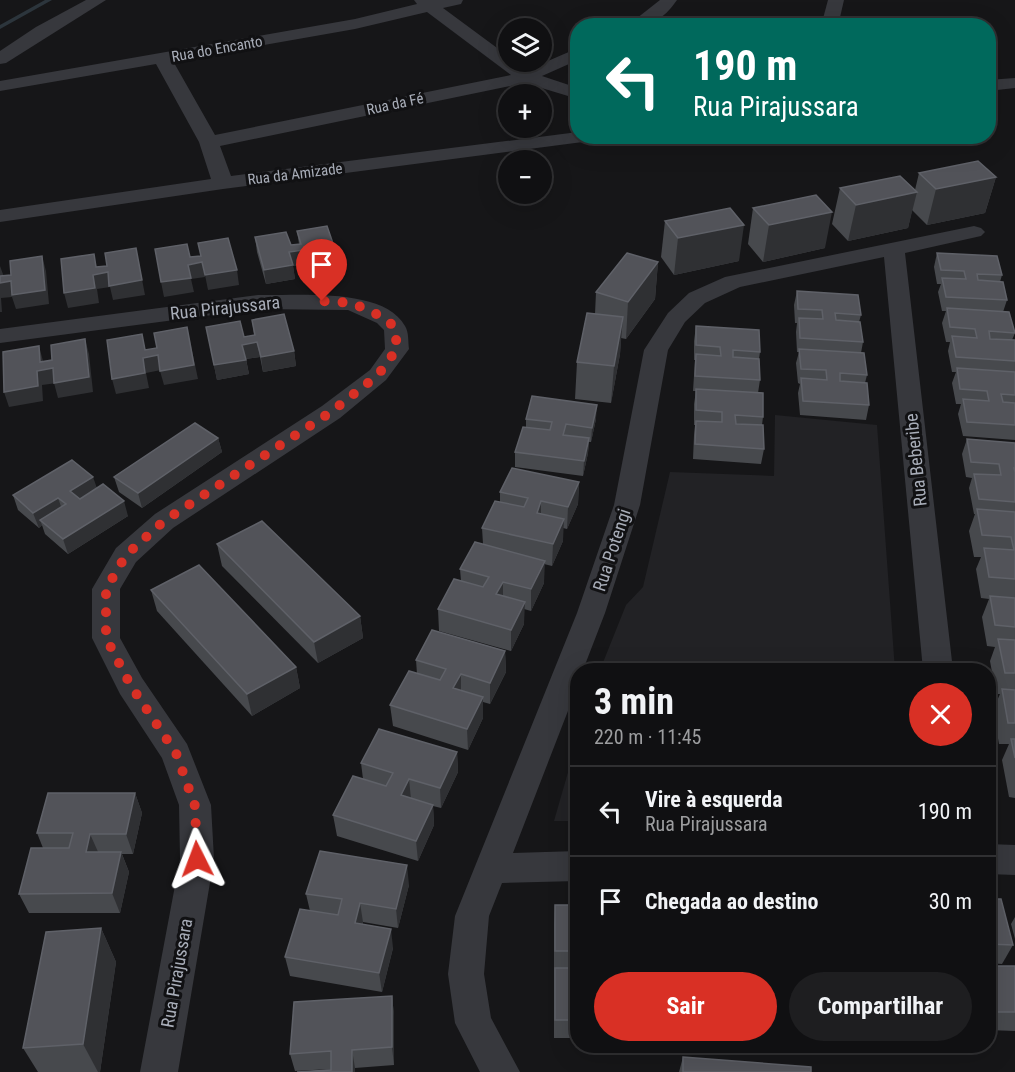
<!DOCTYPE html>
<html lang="pt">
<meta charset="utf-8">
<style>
:root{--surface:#101012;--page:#1e1e20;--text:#f1f3f6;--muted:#9c9d9f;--line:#303032;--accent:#d93025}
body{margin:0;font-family:"Roboto Condensed",sans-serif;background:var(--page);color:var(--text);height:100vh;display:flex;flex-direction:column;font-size:22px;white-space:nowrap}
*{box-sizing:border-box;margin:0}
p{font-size:20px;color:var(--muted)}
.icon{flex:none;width:33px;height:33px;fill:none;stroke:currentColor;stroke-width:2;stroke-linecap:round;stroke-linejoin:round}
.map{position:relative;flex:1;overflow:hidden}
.sheet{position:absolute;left:570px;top:663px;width:426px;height:390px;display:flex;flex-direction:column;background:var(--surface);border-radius:24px;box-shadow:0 6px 24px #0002,0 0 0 2px var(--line)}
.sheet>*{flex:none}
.guide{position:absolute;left:570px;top:18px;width:426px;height:126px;border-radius:24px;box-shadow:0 6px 24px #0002,0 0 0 2px var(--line);background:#00695c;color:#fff;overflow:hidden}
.tools{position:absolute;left:498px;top:18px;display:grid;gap:12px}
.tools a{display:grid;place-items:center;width:54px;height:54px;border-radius:50%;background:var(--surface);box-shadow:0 6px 24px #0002,0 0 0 2px var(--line);font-size:30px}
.pin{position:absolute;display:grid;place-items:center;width:51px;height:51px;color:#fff;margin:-62px -26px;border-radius:50% 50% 50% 0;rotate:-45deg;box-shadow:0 0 6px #0007}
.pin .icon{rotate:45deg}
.me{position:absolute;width:66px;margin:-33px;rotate:357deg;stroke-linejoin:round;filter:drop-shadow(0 0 4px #0008)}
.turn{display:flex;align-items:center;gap:21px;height:126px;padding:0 24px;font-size:27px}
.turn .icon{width:78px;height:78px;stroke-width:2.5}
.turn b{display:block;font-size:42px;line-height:51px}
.round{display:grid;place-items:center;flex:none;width:63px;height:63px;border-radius:32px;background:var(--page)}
.head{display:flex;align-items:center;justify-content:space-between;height:102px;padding:0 24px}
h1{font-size:36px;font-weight:700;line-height:45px}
.button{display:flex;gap:12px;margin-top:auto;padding:12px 24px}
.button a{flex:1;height:69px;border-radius:36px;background:var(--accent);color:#fff;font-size:24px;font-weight:700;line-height:69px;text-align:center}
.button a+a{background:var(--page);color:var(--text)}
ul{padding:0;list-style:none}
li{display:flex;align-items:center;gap:18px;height:90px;padding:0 24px;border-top:2px solid var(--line)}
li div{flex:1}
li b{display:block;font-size:22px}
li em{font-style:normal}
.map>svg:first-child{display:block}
.built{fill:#222225}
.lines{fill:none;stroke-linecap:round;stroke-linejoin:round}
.stream{fill:#2c353c;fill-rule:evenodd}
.minor{fill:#37383d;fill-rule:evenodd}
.wall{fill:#47494d}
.shaded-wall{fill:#2f3033}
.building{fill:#525359;stroke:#5f6168;stroke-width:1.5}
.route{stroke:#d93025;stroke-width:10;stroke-dasharray:0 18}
.labels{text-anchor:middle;stroke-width:6;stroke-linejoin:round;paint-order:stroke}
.far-street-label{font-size:15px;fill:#a8adb8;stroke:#111113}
.street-label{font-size:18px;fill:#a8adb8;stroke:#111113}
</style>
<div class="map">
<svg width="1015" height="1072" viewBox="0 0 1015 1072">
<rect width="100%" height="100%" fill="#161618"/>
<g class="built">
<path d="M 775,415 L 877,425 L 895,670 L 600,670 L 626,605 L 643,587 L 670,472 L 774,476 Z"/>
<path d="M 577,741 L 577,821 L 554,821 Z"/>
</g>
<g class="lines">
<path class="stream" d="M 45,0 L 52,0 L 0,29 L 0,25 Z"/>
<g class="minor">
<path d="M 86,0 L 106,0 L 6,63 L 0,64 L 0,51 L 36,27 Z"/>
<path d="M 414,0 L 463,0 L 461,4 L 443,8 L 508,56 L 508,62 L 517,62 L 527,70 L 578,48 L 578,60 L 542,76 L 578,88 L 578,99 L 525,83 L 220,146 L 231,176 L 578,132 L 578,136 L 600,136 L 598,140 L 223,189 L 0,222 L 0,210 L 211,179 L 199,142 L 156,64 L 0,91 L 0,81 L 355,19 L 417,4 ZM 427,12 L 511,75 L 215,135 L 173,61 L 355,29 Z"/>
<path d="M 660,0 L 677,0 C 662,21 651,26 627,26 Z"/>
<path d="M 828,0 L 844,0 L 838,26 L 821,26 Z"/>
<path d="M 1015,78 L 1015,88 L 988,91 L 988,80 Z"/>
<path d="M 974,226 L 981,228 L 985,232 L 981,236 L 905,253 L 953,670 L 923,670 L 884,257 L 740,287 L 705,303 L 685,322 L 668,350 L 640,505 L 605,613 L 583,670 L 578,670 L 578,685 L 513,853 L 578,851 L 578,881 L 502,883 L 489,916 L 484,974 L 491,1018 L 520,1072 L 480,1072 L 455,1023 L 448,974 L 455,916 L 577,613 L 614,505 L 644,350 L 668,313 L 689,293 L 725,277 Z"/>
<path d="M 258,295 C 296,296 384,287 405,326 C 409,332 408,342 409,349 L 386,380 L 340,418 L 173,528 L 136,562 L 120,589 L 120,638 L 142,678 L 187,744 L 211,805 L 214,859 L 178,1072 L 140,1072 L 180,859 L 179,805 L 162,758 L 120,694 L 92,638 L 92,589 L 116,548 L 155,514 L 322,406 L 370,370 L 385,349 L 384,330 L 377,323 L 348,310 L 258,309 L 0,343 L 0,329 Z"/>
<path d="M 988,844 L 1015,845 L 1015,875 L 988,874 Z"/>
</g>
</g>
<g class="wall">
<path d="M 919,173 L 996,177 L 985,213 L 927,225 L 912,210 L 908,228 L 848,241 L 832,224 L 840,188 L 915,190 Z"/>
<path d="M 753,208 L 825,248 L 763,262 L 748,244 Z"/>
<path d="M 665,221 L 739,261 L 674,275 L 661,257 Z"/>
<path d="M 297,231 L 339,272 L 309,277 L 305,264 L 293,266 L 295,279 L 266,284 L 257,252 L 255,237 L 291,245 L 299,244 Z"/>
<path d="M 937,253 L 1002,275 L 1000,282 L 1007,300 L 1003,312 L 1015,333 L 1012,340 L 1015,340 L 1015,440 L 963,436 L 958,414 L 961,404 L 956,404 L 952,383 L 956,372 L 952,372 L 948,351 L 950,342 L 946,342 L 942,323 L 946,311 L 942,311 L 938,292 L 941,284 L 937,284 L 934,267 Z"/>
<path d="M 658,262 L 655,299 L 626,339 L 621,338 L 620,354 L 611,403 L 575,399 L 577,362 L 595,314 L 596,292 Z"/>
<path d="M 797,291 L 861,315 L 859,322 L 863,342 L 861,353 L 867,375 L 865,383 L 869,405 L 866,420 L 800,415 L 798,393 L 800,384 L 798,383 L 796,363 L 799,352 L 797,352 L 796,332 L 797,323 L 795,323 L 794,305 Z"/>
<path d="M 252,320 L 294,351 L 296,366 L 263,372 L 260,357 L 246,359 L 249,374 L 217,380 L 206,327 L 244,337 L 254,335 Z"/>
<path d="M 696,326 L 760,352 L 759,359 L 760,380 L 758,393 L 763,417 L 762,425 L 764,449 L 761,464 L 693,459 L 694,435 L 695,425 L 694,425 L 694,404 L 696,391 L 693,391 L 695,360 L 694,360 L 694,341 Z"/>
<path d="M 526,419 L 596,419 L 591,442 L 589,442 L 588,453 L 583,476 L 515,467 L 515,452 L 526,427 Z"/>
<path d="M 218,438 L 222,452 L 142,508 L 119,492 L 114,477 Z"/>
<path d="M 967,439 L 1015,443 L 1015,798 L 1009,797 L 1002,760 L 1009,744 L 999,744 L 993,710 L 1000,694 L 996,694 L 990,661 L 995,647 L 987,646 L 982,617 L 989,599 L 981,598 L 976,569 L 981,557 L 974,557 L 969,531 L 975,514 L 974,514 L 969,488 L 972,478 L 966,477 L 962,454 Z"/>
<path d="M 579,482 L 578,504 L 567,529 L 563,528 L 563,541 L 552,566 L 544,564 L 544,583 L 531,611 L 524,609 L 524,624 L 511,651 L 439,631 L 438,609 L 461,581 L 460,569 L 483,544 L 482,528 L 500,502 L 500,492 Z"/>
<path d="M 97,488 L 128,516 L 68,554 L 45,534 L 42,525 L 39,528 L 18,510 L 13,495 Z"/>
<path d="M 217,544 L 360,616 L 363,638 L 318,663 L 222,566 Z"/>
<path d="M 151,590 L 296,667 L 300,688 L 252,716 L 157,611 Z"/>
<path d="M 505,651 L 506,672 L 490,704 L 483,702 L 483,718 L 468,750 L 393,726 L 390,705 L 417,674 L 416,660 Z"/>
<path d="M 457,752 L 458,772 L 441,808 L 433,806 L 434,825 L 418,861 L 337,836 L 333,815 L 363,779 L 361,763 Z"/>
<path d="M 135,793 L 142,813 L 133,854 L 122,854 L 129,872 L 120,913 L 29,913 L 19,894 L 43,848 L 37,833 Z"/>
<path d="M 409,885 L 398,928 L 363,922 L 363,925 L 393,948 L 382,992 L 290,976 L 285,957 L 310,911 L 306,894 Z"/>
<path d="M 988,899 L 1013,945 L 1002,964 L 988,963 Z"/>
<path d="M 555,905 L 578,905 L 578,1038 L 554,1038 L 554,924 Z"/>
<path d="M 1015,917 L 1015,939 L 1011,924 Z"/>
<path d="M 101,928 L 116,962 L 100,1072 L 38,1072 L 23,1048 Z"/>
<path d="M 988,966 L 1015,966 L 1015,1031 L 988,1030 Z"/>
<path d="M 392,996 L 394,1015 L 394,1065 L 355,1068 L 355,1072 L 297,1072 L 331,1069 L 295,1071 L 290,1054 Z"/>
<path d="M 683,1057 L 811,1072 L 679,1072 Z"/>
</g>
<g class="shaded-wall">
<path d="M 996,177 L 985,213 L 927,225 L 936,189 Z"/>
<path d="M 917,192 L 908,228 L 848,241 L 856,205 Z"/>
<path d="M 832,212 L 825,248 L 763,262 L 769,225 Z"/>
<path d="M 744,225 L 739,261 L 674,275 L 678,238 Z"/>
<path d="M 136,248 L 145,295 L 113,300 L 110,287 L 97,289 L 99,303 L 68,308 L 64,293 L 93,275 L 96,267 L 94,254 L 98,274 Z"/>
<path d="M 303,250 L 305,264 L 293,266 L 295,279 L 266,284 L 264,270 L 289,252 Z"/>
<path d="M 42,256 L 46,271 L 49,304 L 16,309 L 12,297 L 1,298 L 2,312 L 0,312 L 0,266 L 4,277 L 4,283 Z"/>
<path d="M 338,258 L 339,272 L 309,277 L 307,263 Z"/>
<path d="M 202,262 L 205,277 L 191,279 L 194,292 L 164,297 L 161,282 L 188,265 Z"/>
<path d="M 658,262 L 655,299 L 626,339 L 628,302 Z"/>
<path d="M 237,270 L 239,285 L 208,290 L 205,275 Z"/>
<path d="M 623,317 L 620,354 L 611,403 L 614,366 Z"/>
<path d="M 187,327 L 198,379 L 164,385 L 160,371 Z"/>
<path d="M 142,334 L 147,357 L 158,355 L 161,370 L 146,373 L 149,388 L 116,394 L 112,379 L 143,358 Z"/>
<path d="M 85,339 L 89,354 L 93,392 L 58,398 L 54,383 Z"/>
<path d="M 257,342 L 260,357 L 245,359 L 242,345 Z"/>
<path d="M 39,346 L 43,361 L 44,369 L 53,368 L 57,383 L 42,385 L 43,401 L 9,407 L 4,392 L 37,371 L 40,362 Z"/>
<path d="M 294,351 L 296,366 L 263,372 L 261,357 Z"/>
<path d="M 246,360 L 249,374 L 217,380 L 214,365 Z"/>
<path d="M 597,405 L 596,419 L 591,442 L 592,428 Z"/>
<path d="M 218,438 L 222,452 L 142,508 L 138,493 Z"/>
<path d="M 589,438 L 588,453 L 583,476 L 584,461 Z"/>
<path d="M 93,477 L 98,491 L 75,506 L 70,491 Z"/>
<path d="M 579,482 L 578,504 L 567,529 L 568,507 Z"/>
<path d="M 58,498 L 63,512 L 40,520 L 42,525 L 39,528 L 33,513 Z"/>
<path d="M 124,501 L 128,516 L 68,554 L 63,539 Z"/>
<path d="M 541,501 L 541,523 L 537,513 Z"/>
<path d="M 564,519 L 563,541 L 552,566 L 553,544 Z"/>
<path d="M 545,561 L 544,583 L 531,611 L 531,589 Z"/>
<path d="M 503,582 L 503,603 L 496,594 Z"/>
<path d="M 525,602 L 524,624 L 511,651 L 511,630 Z"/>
<path d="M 360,616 L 363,638 L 318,663 L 314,642 Z"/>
<path d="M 505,651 L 506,672 L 490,704 L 490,683 Z"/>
<path d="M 296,667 L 300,688 L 252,716 L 247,694 Z"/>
<path d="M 461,674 L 461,695 L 453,688 Z"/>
<path d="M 483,697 L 483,718 L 468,750 L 467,729 Z"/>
<path d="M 457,752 L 458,772 L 441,808 L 440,788 Z"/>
<path d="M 409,779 L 411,799 L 401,795 Z"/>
<path d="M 135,793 L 142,813 L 133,854 L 126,834 Z"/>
<path d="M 433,805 L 434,825 L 418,861 L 416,841 Z"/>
<path d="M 90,834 L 99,854 L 86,852 Z"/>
<path d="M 121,852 L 129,872 L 120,913 L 112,893 Z"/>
<path d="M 407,865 L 409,885 L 398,928 L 396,909 Z"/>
<path d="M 360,903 L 363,922 L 358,943 L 355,923 Z"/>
<path d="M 101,928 L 116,962 L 100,1072 L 98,1072 L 83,1044 Z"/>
<path d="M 391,929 L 393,948 L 382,992 L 379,973 Z"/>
<path d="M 392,996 L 394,1015 L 394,1065 L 392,1047 Z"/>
<path d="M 352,1050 L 355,1068 L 355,1072 L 352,1072 Z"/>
</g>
<g class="building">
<path d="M 978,161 L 996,177 L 936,189 L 919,173 Z"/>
<path d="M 900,176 L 917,192 L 856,205 L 840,188 Z"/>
<path d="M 816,195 L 832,212 L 769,225 L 753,208 Z"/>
<path d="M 730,208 L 744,225 L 678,238 L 665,221 Z"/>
<path d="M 327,226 L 338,258 L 307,263 L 303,250 L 289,252 L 293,265 L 264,270 L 255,237 L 286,232 L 291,245 L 301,244 L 297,231 Z"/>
<path d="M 228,238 L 237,270 L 205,275 L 202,262 L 188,265 L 191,278 L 161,282 L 155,249 L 187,244 L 190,257 L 201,256 L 198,243 Z"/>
<path d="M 136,248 L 142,280 L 109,286 L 108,272 L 93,275 L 95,288 L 64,293 L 61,259 L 94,254 L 96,267 L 107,266 L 105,253 Z"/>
<path d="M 627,253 L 658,262 L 628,302 L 596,292 Z"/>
<path d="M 937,253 L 997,256 L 1002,275 L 977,274 L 978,280 L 1003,282 L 1007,300 L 946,297 L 942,278 L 966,279 L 964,271 L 941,270 Z"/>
<path d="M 42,256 L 45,290 L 12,295 L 11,281 L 0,283 L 0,276 L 11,275 L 10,261 Z"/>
<path d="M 797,291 L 858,295 L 861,315 L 835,313 L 836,320 L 860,322 L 863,342 L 800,338 L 799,318 L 823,319 L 822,310 L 798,309 Z"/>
<path d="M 947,308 L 1009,312 L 1015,333 L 989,331 L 990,339 L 1015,340 L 1015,361 L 956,357 L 952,336 L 977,338 L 975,329 L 950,327 Z"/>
<path d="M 587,313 L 623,317 L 614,366 L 577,362 Z"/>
<path d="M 284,314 L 294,351 L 261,357 L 257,342 L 242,345 L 246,360 L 214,365 L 206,327 L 240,321 L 244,337 L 255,335 L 252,320 Z"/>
<path d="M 696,326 L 759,330 L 760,352 L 733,350 L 733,357 L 759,359 L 760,380 L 695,376 L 696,354 L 721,356 L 720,347 L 696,345 Z"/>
<path d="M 187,327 L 194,365 L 160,371 L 158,355 L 143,358 L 145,373 L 112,379 L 107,340 L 142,334 L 145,350 L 157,348 L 154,333 Z"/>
<path d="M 85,339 L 89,377 L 54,383 L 53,368 L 37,371 L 38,386 L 4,392 L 3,352 L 39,346 L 40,362 L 52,360 L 51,345 Z"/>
<path d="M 799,349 L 864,353 L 867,375 L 840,373 L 840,381 L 867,383 L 869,405 L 803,401 L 801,378 L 827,380 L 826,370 L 801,369 Z"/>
<path d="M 957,368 L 1015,372 L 1015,395 L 1001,394 L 1003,402 L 1015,403 L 1015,425 L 967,422 L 963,399 L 989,401 L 987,391 L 960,389 Z"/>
<path d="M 696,389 L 763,393 L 763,417 L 735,415 L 736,424 L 763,425 L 764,449 L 695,444 L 696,421 L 722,422 L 722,412 L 696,410 Z"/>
<path d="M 532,396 L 597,405 L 592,428 L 566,424 L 563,435 L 589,438 L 584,461 L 515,452 L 523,427 L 550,430 L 552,422 L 526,419 Z"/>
<path d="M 195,423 L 218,438 L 138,493 L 114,477 Z"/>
<path d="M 967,439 L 1015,443 L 1015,468 L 1014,468 L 1015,472 L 1015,502 L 979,499 L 974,474 L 1001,475 L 999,464 L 971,462 Z"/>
<path d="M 72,460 L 93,477 L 70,491 L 80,499 L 103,484 L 124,501 L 63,539 L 40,520 L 66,504 L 58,498 L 33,513 L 13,495 Z"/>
<path d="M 512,468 L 579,482 L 568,507 L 541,501 L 537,513 L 564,519 L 553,544 L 482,528 L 495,501 L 524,507 L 528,498 L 500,492 Z"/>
<path d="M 977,509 L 1015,512 L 1015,579 L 989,577 L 984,548 L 1014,550 L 1011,537 L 982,535 Z"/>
<path d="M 262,521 L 360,616 L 314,642 L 217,544 Z"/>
<path d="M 475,542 L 545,561 L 531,589 L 503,582 L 496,594 L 525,602 L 511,630 L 438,609 L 454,579 L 483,587 L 489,577 L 460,569 Z"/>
<path d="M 199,565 L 296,667 L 247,694 L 151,590 Z"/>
<path d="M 990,596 L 1015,598 L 1015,627 L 995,625 Z"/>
<path d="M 432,630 L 505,651 L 490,683 L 461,674 L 453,688 L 483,697 L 467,729 L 390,705 L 409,671 L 440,680 L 446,669 L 416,660 Z"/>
<path d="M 998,639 L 1015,640 L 1015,673 L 1005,673 Z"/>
<path d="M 1002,689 L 1015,690 L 1015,723 L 1008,723 Z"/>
<path d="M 379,729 L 457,752 L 440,788 L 409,779 L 401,795 L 433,805 L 416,841 L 333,815 L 353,776 L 386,786 L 393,773 L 361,763 Z"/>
<path d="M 1011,739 L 1015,739 L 1015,758 Z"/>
<path d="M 48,793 L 135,793 L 126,834 L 90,834 L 86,852 L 121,852 L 112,893 L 19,894 L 31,848 L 69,848 L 73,833 L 37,833 Z"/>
<path d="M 320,851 L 407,865 L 396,909 L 360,903 L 355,923 L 391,929 L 379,973 L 285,957 L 300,909 L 338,915 L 342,899 L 306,894 Z"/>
<path d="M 988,899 L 1001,899 L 1013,945 L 988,944 Z"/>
<rect x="555" y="905" width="23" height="46"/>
<path d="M 101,928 L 83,1044 L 23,1048 L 46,932 Z"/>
<rect x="988" y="966" width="27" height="46"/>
<rect x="555" y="968" width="23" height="52"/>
<path d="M 392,996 L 392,1047 L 352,1050 L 352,1072 L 297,1072 L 331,1070 L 331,1051 L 290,1054 L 294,1002 Z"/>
<path d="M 683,1057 L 811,1067 L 811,1072 L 683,1072 Z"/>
</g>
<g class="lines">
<path class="route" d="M 197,859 L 195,806 L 176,753 L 131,686 L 106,638 L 106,589 L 126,555 L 164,521 L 331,412 L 378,375 L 397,349 L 395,328 L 385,318 L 352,303 L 322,301"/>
</g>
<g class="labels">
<g class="far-street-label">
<text transform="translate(217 49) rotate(-10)" y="5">Rua do Encanto</text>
<text transform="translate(395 104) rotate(-12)" y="5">Rua da Fé</text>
<text transform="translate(295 174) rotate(-7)" y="5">Rua da Amizade</text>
</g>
<g class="street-label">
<text transform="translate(225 308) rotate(-6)" y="6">Rua Pirajussara</text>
<text transform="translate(916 460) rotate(-96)" y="6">Rua Beberibe</text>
<text transform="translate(612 550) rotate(-72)" y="6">Rua Potengi</text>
<text transform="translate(177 973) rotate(-80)" y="6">Rua Pirajussara</text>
</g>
</g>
</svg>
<div class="tools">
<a><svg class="icon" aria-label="layers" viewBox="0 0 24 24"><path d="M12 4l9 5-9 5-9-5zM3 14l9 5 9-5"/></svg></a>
<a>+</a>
<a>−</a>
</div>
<div class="pin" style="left:322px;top:301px;background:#d93025"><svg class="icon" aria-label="arrive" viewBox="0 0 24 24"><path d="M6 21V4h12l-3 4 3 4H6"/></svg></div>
<svg class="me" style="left:197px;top:859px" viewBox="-20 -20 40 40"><path d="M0-17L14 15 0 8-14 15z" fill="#d93025" stroke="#fff" stroke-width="4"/></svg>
<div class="guide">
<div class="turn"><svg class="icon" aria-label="left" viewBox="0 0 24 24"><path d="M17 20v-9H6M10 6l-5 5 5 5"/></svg><div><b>190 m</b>Rua Pirajussara</div></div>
</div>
<section class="sheet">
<div class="head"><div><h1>3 min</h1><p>220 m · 11:45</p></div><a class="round" style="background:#d93025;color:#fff"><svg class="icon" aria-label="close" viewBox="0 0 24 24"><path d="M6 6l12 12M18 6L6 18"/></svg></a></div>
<ul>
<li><svg class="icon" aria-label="left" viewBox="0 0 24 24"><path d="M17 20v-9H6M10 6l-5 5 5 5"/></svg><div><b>Vire à esquerda</b><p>Rua Pirajussara</p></div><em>190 m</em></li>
<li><svg class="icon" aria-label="arrive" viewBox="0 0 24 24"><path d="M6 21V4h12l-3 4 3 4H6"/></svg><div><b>Chegada ao destino</b></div><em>30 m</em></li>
</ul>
<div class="button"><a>Sair</a><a>Compartilhar</a></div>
</section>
</div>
